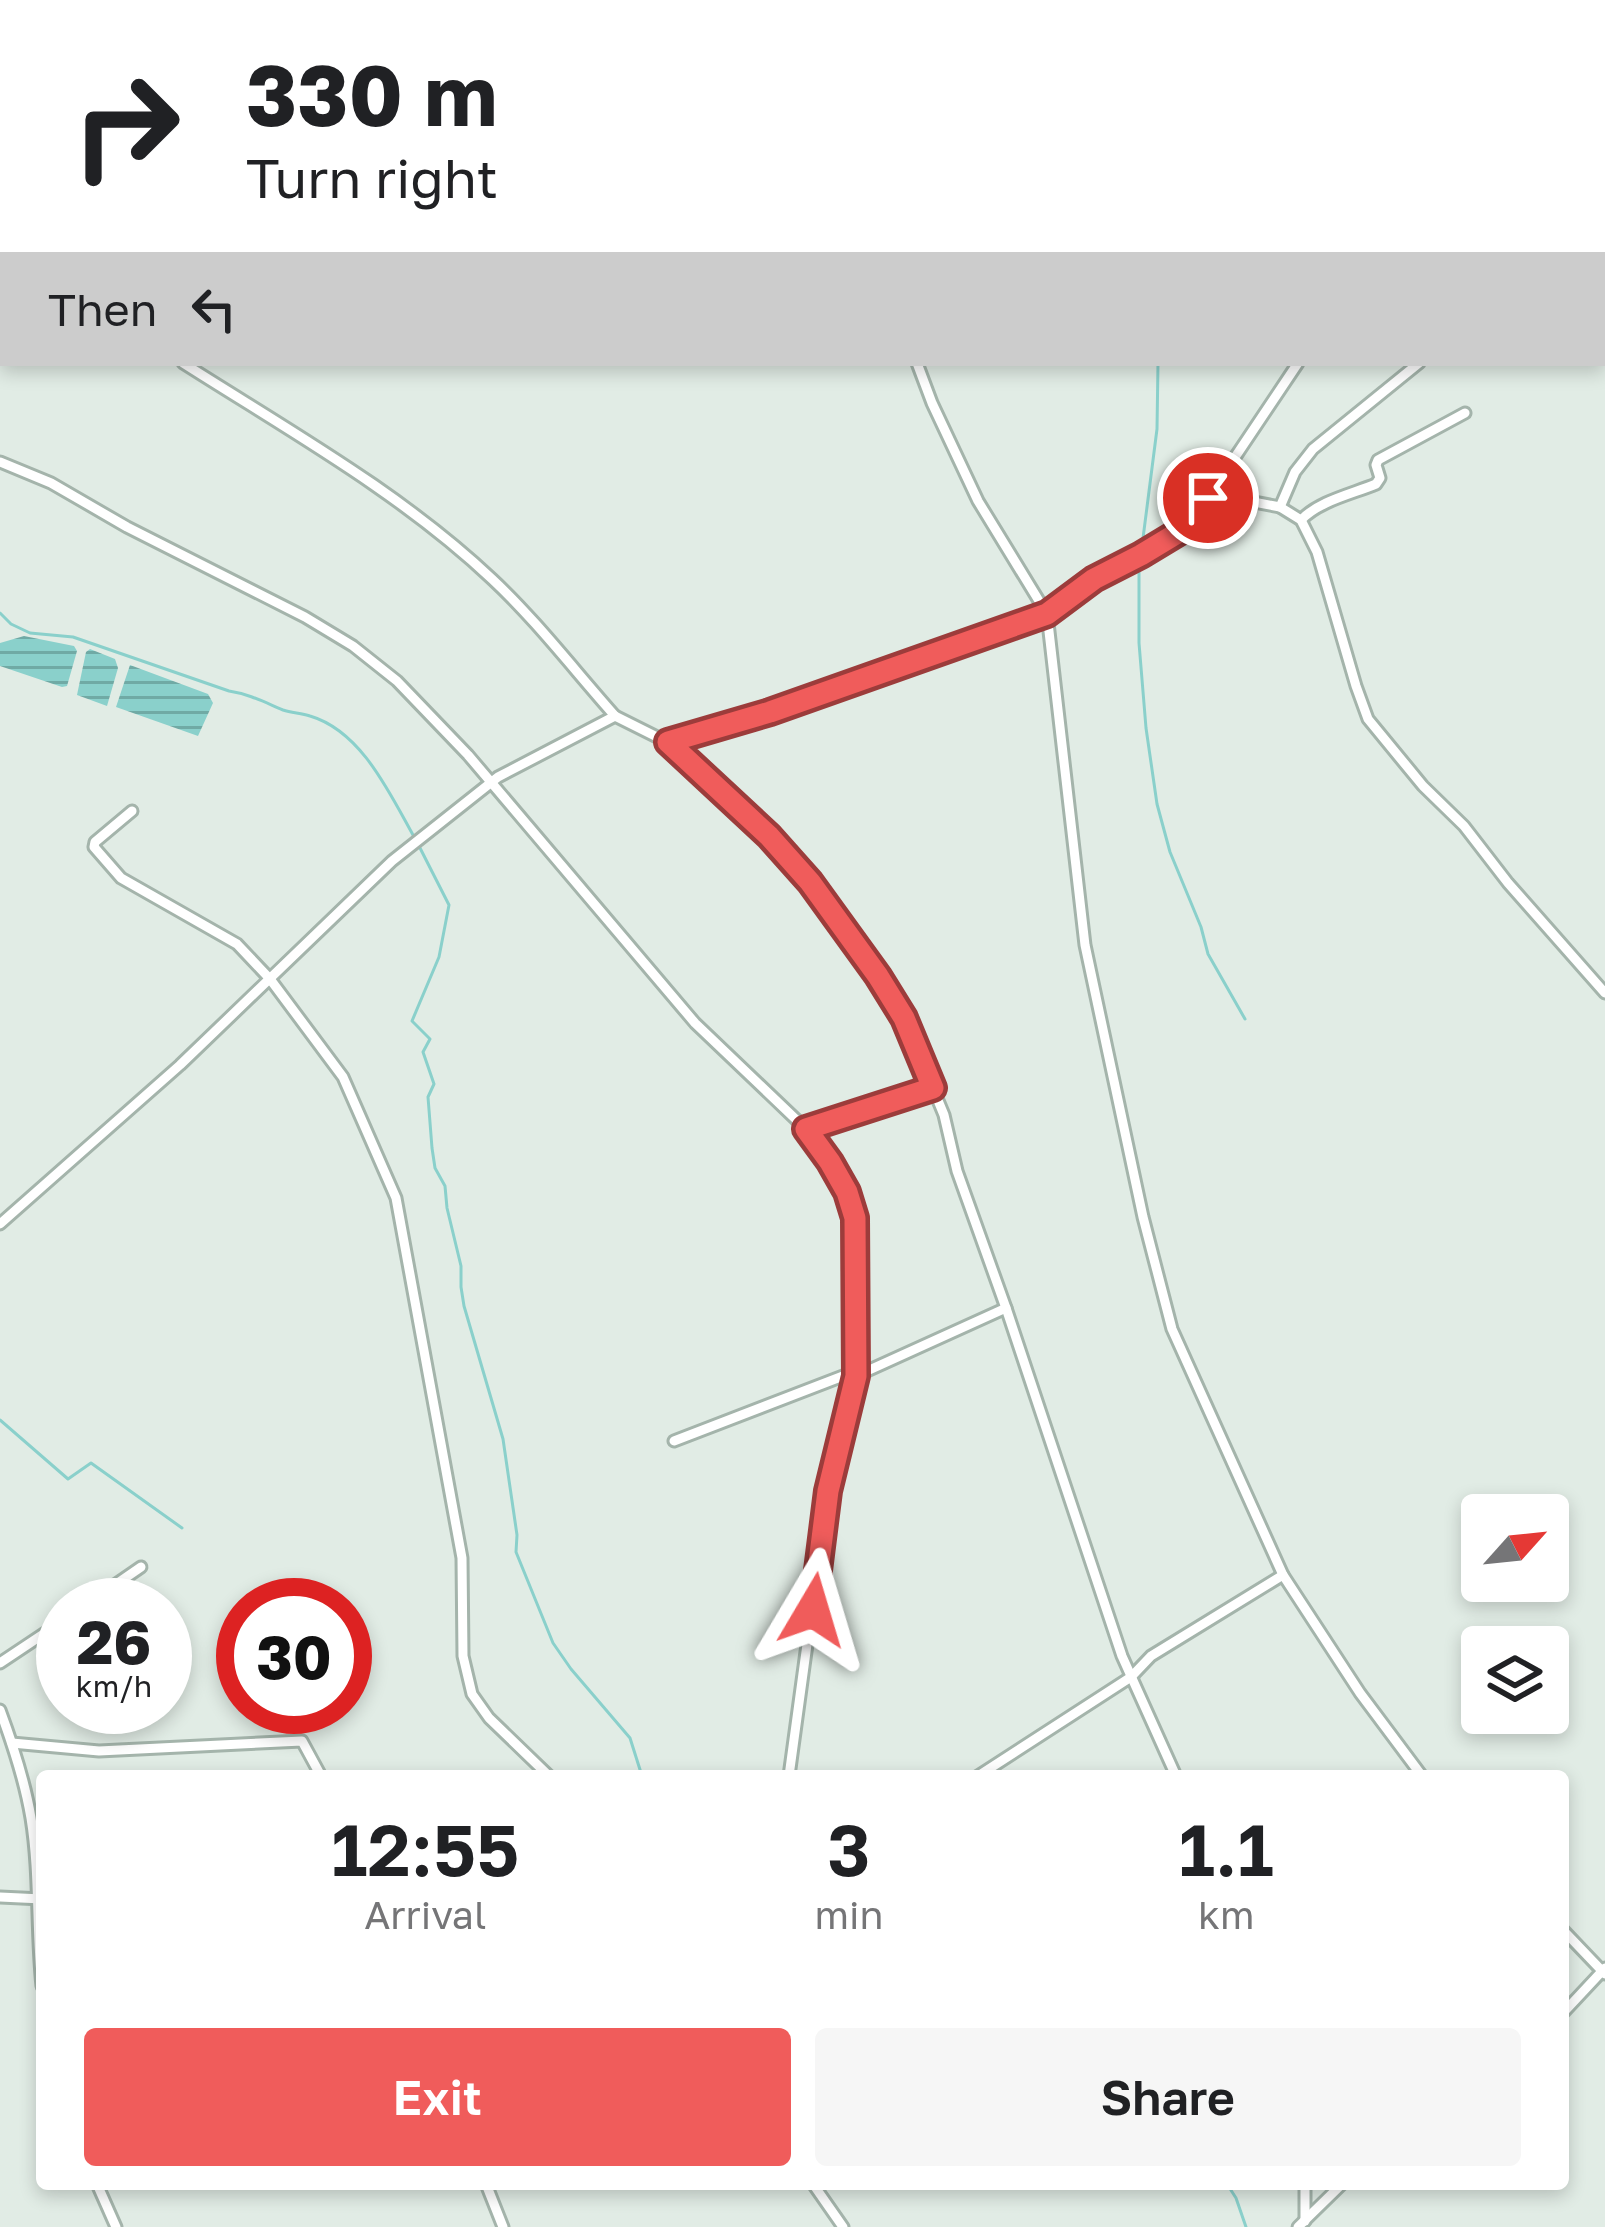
<!DOCTYPE html>
<style>
:root{--surface:#fff;--page:#f6f6f6;--text:#202124;--muted:#757577;--accent:#f05c5b}
body{margin:0;font-family:"Golos Text",sans-serif;background:var(--page);color:var(--text);height:100vh;display:flex;flex-direction:column;font-size:45px;white-space:nowrap}
*{box-sizing:border-box;margin:0}
p{font-size:39px;color:var(--muted)}
.icon{flex:none;width:66px;height:66px;fill:none;stroke:currentColor;stroke-width:2;stroke-linecap:round;stroke-linejoin:round}
.map{position:relative;flex:1;overflow:hidden}
.sheet{position:absolute;left:36px;top:1770px;width:1533px;height:420px;display:flex;flex-direction:column;background:var(--surface);border-radius:12px;box-shadow:0 6px 18px #0003}
.sheet>*{flex:none}
.banner{position:absolute;left:0px;top:0px;width:1605px;height:366px;box-shadow:0 6px 18px #0003;background:#fff;color:var(--text);overflow:hidden}
.needle{width:78px;rotate:63deg}
.controls{position:absolute;left:1461px;top:1494px;display:grid;gap:24px}
.controls a{display:grid;place-items:center;width:108px;height:108px;border-radius:12px;background:var(--surface);box-shadow:0 6px 18px #0003;font-size:60px}
.speed{position:absolute;left:36px;top:1578px;display:flex;gap:24px;font-size:60px;font-weight:700;text-align:center}
.speed>*{display:grid;place-content:center;width:156px;height:156px;border-radius:50%;background:var(--surface);box-shadow:0 6px 18px #0003;line-height:1}
.speed small{font-size:30px;font-weight:400}
.speed .limit{border:18px solid #d22;background:#fff;color:#111}
.pin{position:absolute;display:grid;place-items:center;width:102px;height:102px;color:#fff;margin:-51px;border:6px solid #fff;border-radius:50%;box-shadow:0 3px 12px #0007}
.me{position:absolute;width:132px;margin:-66px;rotate:7deg;stroke-linejoin:round;filter:drop-shadow(0 0 9px #0008)}
.turn{display:flex;align-items:center;gap:42px;height:252px;padding:0 48px;font-size:54px}
.turn .icon{width:156px;height:156px;stroke-width:2.5}
.turn b{display:block;font-size:84px;line-height:102px}
.then{display:flex;align-items:center;height:114px;padding:0 48px;background:#0003;gap:24px;font-size:45px}
.eta{display:flex;justify-content:space-evenly;align-items:center;height:204px;text-align:center}
.eta b{font-size:72px;font-weight:600;line-height:84px}
.button{display:flex;gap:24px;margin-top:auto;padding:24px 48px}
.button a{flex:1;height:138px;border-radius:12px;background:var(--accent);color:#fff;font-size:48px;font-weight:600;line-height:138px;text-align:center}
.button a+a{background:var(--page);color:var(--text)}
.map>svg:first-child{display:block}
.water{fill:url(#water-rules)}
.lines{fill:none;stroke-linecap:round;stroke-linejoin:round}
.stream{stroke:#8ad0cb;stroke-width:3}
.minor-casing{stroke:#a4b4ab;stroke-width:15}
.minor{stroke:#fff;stroke-width:9}
.route-casing{stroke:#9c3c3b;stroke-width:30}
.route{stroke:#f05c5b;stroke-width:21}
</style>
<div class="map">
<svg width="1605" height="2227" viewBox="0 0 1605 2227">
<defs>
<pattern id="water-rules" width="6" height="5" patternUnits="userSpaceOnUse" patternTransform="scale(3)"><rect width="6" height="5" fill="#8ad0cb"/><path d="M0 2.5h6" fill="none" stroke="#70aaa5"/></pattern>
</defs>
<rect width="100%" height="100%" fill="#e1ece5"/>
<g class="water">
<path d="M 24,636 L 74,646 L 77,651 L 67,686 L 62,687 L 0,666 L 0,643 Z"/>
<path d="M 90,649 L 115,659 L 118,668 L 107,706 L 77,695 L 86,652 Z"/>
<path d="M 130,665 L 208,694 L 213,703 L 198,736 L 116,707 Z"/>
</g>
<g class="lines">
<g class="stream">
<path d="M 1142,546 L 1157,429 L 1158,363"/>
<path d="M 1139,569 L 1139,643 L 1146,728 L 1157,804 L 1170,852 L 1201,927 L 1208,954 L 1245,1019"/>
<path d="M 0,613 L 11,624 L 30,633 L 73,637 L 229,691 C 249,694 264,702 283,710 C 292,713 301,713 310,716 C 361,731 389,792 413,835"/>
<path d="M 419,846 L 449,905 L 439,957 L 412,1021 L 430,1039 L 423,1052 L 434,1084 L 428,1097 L 432,1148 L 435,1168 L 445,1186 L 447,1208 L 461,1266 L 461,1287 L 464,1306 L 503,1439 L 517,1535 L 516,1552 L 553,1643 L 571,1669 L 630,1738 L 642,1776"/>
<path d="M 0,1420 L 68,1479 L 91,1463 L 182,1528"/>
<path d="M 1227,2184 L 1236,2198 L 1246,2227"/>
</g>
<defs>
<g id="minor">
<path d="M 230,0 L 231,3"/>
<path d="M 698,0 L 699,3"/>
<path d="M 1238,0 L 1240,3"/>
<path d="M 0,199 L 3,201"/>
<path d="M 1602,355 L 1605,358"/>
<path d="M 183,363 C 288,430 401,493 492,579 C 535,619 575,671 615,716"/>
<path d="M 917,363 L 932,403 L 978,501 L 1047,614 L 1085,945 L 1143,1217 L 1172,1329 L 1283,1575 L 1360,1693 L 1422,1776"/>
<path d="M 0,462 L 51,483 L 127,527 L 305,617 L 353,646 L 397,681 L 468,755 L 695,1023 L 806,1129 L 830,1162 L 847,1192 L 855,1218 L 856,1376"/>
<path d="M 1207,498 L 1228,497 L 1280,507 L 1301,520 L 1317,552 L 1356,686 L 1368,719 L 1423,786 L 1464,826 L 1508,883 L 1605,993"/>
<path d="M 1280,507 L 1295,472 L 1313,449 L 1419,363"/>
<path d="M 1301,520 C 1319,501 1352,494 1376,484 L 1380,478 L 1376,465 L 1378,460 L 1465,413"/>
<path d="M 667,742 L 769,836 L 810,882 L 878,976 L 904,1018 L 944,1115 L 957,1171 L 1006,1308 L 1122,1656 L 1176,1776"/>
<path d="M 132,811 L 95,842 L 94,847 L 121,878 L 237,944 L 270,979 L 343,1077 L 396,1198 L 462,1558 L 463,1656 L 472,1694 L 489,1718 L 549,1776"/>
<path d="M 806,1129 L 933,1088"/>
<path d="M 0,1224 L 180,1065 L 392,861 L 498,777 L 615,716 L 667,742 L 770,712 L 1047,614 L 1094,579 L 1141,555 L 1189,526 L 1298,363"/>
<path d="M 674,1441 L 856,1371"/>
<path d="M 86,1605 L 141,1567"/>
<path d="M 0,1663 L 63,1621"/>
<path d="M 0,1710 C 13,1745 25,1782 31,1818 C 40,1873 36,1930 42,1986"/>
<path d="M 12,1743 L 99,1751 L 302,1741 L 321,1776"/>
<path d="M 789,1776 L 828,1491 L 852,1381 L 856,1376 L 1006,1308"/>
<path d="M 978,1776 L 1131,1677 L 1151,1656 L 1283,1575"/>
<path d="M 0,1897 L 42,1899"/>
<path d="M 1563,1930 L 1605,1974"/>
<path d="M 1563,2013 L 1605,1968"/>
<path d="M 97,2184 L 116,2227"/>
<path d="M 486,2184 L 503,2227"/>
<path d="M 813,2184 L 843,2227"/>
<path d="M 1305,2221 L 1305,2184"/>
<path d="M 1298,2227 L 1342,2184"/>
</g>
</defs>
<use href="#minor" class="minor-casing"/>
<use href="#minor" class="minor"/>
</g>
<g class="lines">
<defs>
<path id="route" d="M 813,1610 L 828,1491 L 856,1376 L 855,1218 L 847,1192 L 830,1162 L 806,1129 L 933,1088 L 904,1018 L 878,976 L 810,882 L 769,836 L 668,742 L 770,712 L 1047,614 L 1094,579 L 1141,555 L 1189,526 L 1208,498"/>
</defs>
<use href="#route" class="route-casing"/>
<use href="#route" class="route"/>
</g>
</svg>
<div class="controls">
<a><svg class="needle" viewBox="-14 -14 28 28"><path d="M0-13l5 13h-10z" fill="#e53935"/><path d="M0 13l5-13h-10z" fill="#757577"/></svg></a>
<a><svg class="icon" aria-label="layers" viewBox="0 0 24 24"><path d="M12 4l9 5-9 5-9-5zM3 14l9 5 9-5"/></svg></a>
</div>
<div class="speed"><div>26<small>km/h</small></div><div class="limit">30</div></div>
<div class="pin" style="left:1208px;top:498px;background:#d93025"><svg class="icon" aria-label="arrive" viewBox="0 0 24 24"><path d="M6 21V4h12l-3 4 3 4H6"/></svg></div>
<svg class="me" style="left:813px;top:1610px" viewBox="-20 -20 40 40"><path d="M0-17L14 15 0 8-14 15z" fill="#f05c5b" stroke="#fff" stroke-width="4"/></svg>
<div class="banner">
<div class="turn"><svg class="icon" aria-label="right" viewBox="0 0 24 24"><path d="M7 20v-9h11M14 6l5 5-5 5"/></svg><div><b>330 m</b>Turn right</div></div>
<div class="then">Then<svg class="icon" aria-label="left" viewBox="0 0 24 24"><path d="M17 20v-9H6M10 6l-5 5 5 5"/></svg></div>
</div>
<section class="sheet">
<div class="eta">
<div><b>12:55</b><p>Arrival</p></div>
<div><b>3</b><p>min</p></div>
<div><b>1.1</b><p>km</p></div>
</div>
<div class="button"><a>Exit</a><a>Share</a></div>
</section>
</div>
